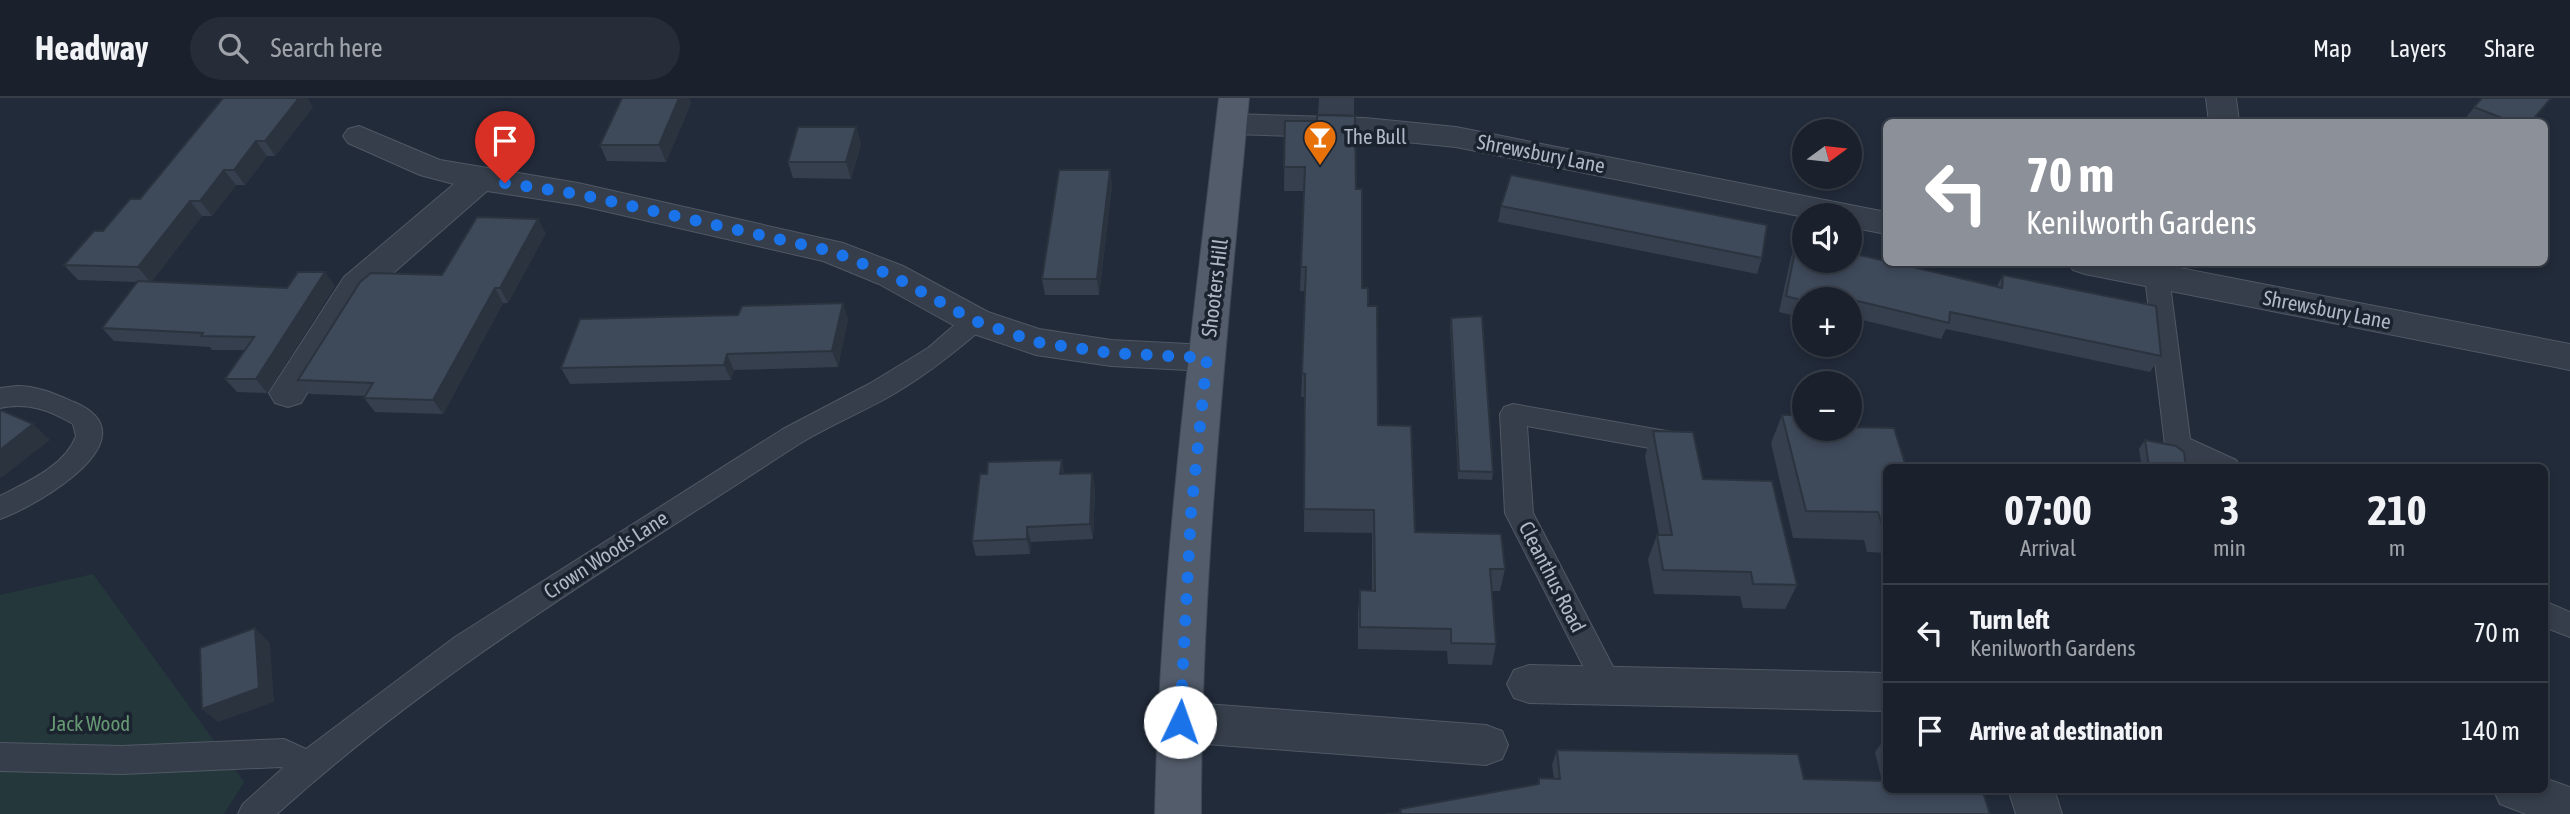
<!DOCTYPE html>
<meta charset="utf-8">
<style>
:root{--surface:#1a202c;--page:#272d38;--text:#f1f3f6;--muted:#9fa3a9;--line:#383e48}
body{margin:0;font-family:"Asap Condensed",sans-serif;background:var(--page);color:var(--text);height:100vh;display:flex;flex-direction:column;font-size:26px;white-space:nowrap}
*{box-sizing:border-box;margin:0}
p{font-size:23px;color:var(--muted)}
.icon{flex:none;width:38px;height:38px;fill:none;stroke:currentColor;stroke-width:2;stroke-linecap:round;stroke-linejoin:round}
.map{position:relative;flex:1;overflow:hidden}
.side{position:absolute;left:1883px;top:366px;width:665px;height:329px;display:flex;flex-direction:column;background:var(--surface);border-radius:10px;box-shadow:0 4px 10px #0003,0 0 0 2px var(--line)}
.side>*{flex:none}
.top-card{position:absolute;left:1883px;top:21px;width:665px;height:147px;border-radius:10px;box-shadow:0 4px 10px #0003,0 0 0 2px var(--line);background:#8c9099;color:#fff;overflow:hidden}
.needle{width:46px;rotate:75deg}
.tools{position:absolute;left:1792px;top:21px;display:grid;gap:14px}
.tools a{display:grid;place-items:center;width:70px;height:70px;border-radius:50%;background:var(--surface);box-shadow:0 4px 10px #0003,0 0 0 2px var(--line);font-size:35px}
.pin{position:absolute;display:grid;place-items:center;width:60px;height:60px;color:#fff;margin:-72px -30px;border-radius:50% 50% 50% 0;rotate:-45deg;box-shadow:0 0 7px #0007}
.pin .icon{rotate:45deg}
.me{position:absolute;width:77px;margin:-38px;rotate:3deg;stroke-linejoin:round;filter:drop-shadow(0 0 5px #0008)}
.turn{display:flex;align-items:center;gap:24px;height:147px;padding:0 28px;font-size:32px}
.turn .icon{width:91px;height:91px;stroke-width:2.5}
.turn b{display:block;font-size:49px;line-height:60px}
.eta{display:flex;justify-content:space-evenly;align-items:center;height:119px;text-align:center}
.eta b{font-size:42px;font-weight:700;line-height:49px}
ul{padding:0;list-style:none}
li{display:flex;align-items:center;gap:21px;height:98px;padding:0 28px;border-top:2px solid var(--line)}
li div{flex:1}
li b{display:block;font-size:26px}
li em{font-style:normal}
header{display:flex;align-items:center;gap:42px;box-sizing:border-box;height:98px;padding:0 35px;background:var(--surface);border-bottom:2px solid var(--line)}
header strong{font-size:33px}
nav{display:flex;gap:38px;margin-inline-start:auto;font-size:24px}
.search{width:490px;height:63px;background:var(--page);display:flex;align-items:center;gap:18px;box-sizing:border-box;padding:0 24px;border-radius:38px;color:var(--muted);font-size:26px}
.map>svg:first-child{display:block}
.green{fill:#24383b}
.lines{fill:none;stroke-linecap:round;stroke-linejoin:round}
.service-casing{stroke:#505865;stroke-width:2}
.minor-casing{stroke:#505865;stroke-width:2}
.primary-casing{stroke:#3f4754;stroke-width:2}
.service{fill:#353e4a;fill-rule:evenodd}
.minor{fill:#353e4a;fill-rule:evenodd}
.primary{fill:#535c6b;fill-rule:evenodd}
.wall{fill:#353f4d}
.shaded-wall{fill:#2b333f}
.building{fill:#3e495a;stroke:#2b333f;stroke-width:2}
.route{stroke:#1a73e8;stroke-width:12;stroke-dasharray:0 21.6}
.labels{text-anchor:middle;stroke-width:7;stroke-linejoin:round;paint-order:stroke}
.poi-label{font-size:21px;fill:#b0b8c7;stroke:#1b232f;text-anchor:start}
.street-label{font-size:21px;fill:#b0b8c7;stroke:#1b232f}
.park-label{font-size:21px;fill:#679874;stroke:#1b232f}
</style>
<header>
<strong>Headway</strong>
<div class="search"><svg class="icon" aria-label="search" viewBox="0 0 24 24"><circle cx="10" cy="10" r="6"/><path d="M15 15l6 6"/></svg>Search here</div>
<nav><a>Map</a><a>Layers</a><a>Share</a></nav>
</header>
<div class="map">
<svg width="2570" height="716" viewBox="0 0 2570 716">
<rect width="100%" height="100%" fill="#222b3a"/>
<path class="green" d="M 93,476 L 244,684 L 224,716 L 0,716 L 0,497 Z"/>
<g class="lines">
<defs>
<g id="service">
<path d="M 2157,171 L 2165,173 L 2169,179 L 2190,341 L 2236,362 L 2240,369 C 2217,369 2178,371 2165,347 L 2145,179 L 2149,173 Z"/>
<path d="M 975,214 L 984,217 L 987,223 L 984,229 C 953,256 921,281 885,301 C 856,317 824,330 796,348 C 618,464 435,573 277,716 L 238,716 L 243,706 L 283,670 L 281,669 L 122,676 L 0,673 L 0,645 L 122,648 L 284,641 L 306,651 L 455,539 L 783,331 L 869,286 L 928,250 L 966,217 Z"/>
<path d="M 17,288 C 38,288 55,296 74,304 C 156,339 37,408 0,421 L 0,398 C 27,384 65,368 76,338 L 73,326 C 50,312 27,304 0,310 L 0,290 Z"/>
<path d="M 1513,306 L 1672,334 L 1681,337 L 1685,344 L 1681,351 L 1672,354 L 1527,328 L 1533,415 L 1623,588 L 1618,597 L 1608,601 L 1598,597 L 1505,415 L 1500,316 L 1504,309 Z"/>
<path d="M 2544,503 L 2570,514 L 2570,539 L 2544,529 Z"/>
</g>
<g id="minor">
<path d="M 2206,0 L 2236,0 L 2239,24 L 2209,24 Z"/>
<path d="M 1232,16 L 1365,20 L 1456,29 L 1886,114 L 1886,136 L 1850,129 L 1850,117 L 1804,119 L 1456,49 L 1365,40 L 1232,36 L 1221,33 L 1216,26 L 1221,19 Z"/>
<path d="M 359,28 L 440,62 L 578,85 L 843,145 L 903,168 L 988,214 L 1039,231 L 1111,242 L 1207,247 L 1220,251 L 1225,260 L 1220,269 L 1207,273 L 1111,268 L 1036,257 L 962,232 L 879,186 L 823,163 L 578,107 L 487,93 L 368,197 L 301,305 L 288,309 L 275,305 L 269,295 L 344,179 L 454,86 L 420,77 L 348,45 L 343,38 L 348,31 Z"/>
<path d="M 2068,164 L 2149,164 L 2570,246 L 2570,272 L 2085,176 L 2073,172 Z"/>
<path d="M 1529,567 L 1886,575 L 1886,613 L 1529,605 L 1514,600 L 1507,586 L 1514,572 Z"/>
<path d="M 1179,604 L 1486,627 L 1502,633 L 1508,647 L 1502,661 L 1486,667 L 1179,644 L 1163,638 L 1157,624 L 1163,610 Z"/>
<path d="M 2544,680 L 2570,689 L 2570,716 L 2526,716 L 2500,706 L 2493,691 L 2544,691 Z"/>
<path d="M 2008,691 L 2054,691 L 2062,716 L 2016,716 Z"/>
</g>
<path id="primary" d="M 1219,0 L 1249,0 C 1227,238 1201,476 1201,716 L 1155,716 C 1160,476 1191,238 1219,0 Z"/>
</defs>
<use href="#service" class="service-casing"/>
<use href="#minor" class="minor-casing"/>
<use href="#primary" class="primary-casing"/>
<use href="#service" class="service"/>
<use href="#minor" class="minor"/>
<use href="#primary" class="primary"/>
</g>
<g class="wall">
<path d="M 622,0 L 689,0 L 691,5 L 666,64 L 607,63 L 600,47 Z"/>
<path d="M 1319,0 L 1354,0 L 1354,17 L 1318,16 Z"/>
<path d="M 2482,0 L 2531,24 L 2462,24 Z"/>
<path d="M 313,9 L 275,58 L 267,58 L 245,87 L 236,87 L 212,118 L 202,118 L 151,184 L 287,190 L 335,188 L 267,295 L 237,294 L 225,281 L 245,252 L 212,252 L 210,249 L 114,243 L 102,230 L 138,184 L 78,182 L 64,167 L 103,133 Z"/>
<path d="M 1285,23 L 1356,91 L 1362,190 L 1368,208 L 1378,327 L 1415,434 L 1505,471 L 1500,493 L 1492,493 L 1496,546 L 1492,567 L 1448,566 L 1447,553 L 1358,551 L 1358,514 L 1360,492 L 1372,492 L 1372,435 L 1304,434 L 1305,299 L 1301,299 L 1306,193 L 1300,193 L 1304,93 L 1284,93 Z"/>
<path d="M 856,29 L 861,46 L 851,81 L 793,80 L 788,64 Z"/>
<path d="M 1110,72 L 1112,88 L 1099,197 L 1045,197 L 1042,181 Z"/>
<path d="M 1501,108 L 1762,160 L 1757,176 L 1498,124 Z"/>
<path d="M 546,135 L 508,205 L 503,205 L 443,316 L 375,314 L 364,300 L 366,298 L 310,296 L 298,282 L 442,177 Z"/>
<path d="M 1797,143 L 1997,188 L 2003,177 L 2161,258 L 2150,274 L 1946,231 L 1941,241 L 1850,219 L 1850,201 L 1804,201 L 1804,220 L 1779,214 L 1791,159 Z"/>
<path d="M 1451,220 L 1493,374 L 1492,382 L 1458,381 L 1450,228 Z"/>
<path d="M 848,221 L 838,269 L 734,272 L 731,282 L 570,286 L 561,270 Z"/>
<path d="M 1782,317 L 1886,369 L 1886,455 L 1867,454 L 1864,442 L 1793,440 L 1771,345 Z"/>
<path d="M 1653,333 L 1703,381 L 1797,487 L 1785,511 L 1743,510 L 1740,498 L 1654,496 L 1648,461 L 1657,437 L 1659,437 L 1645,358 Z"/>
<path d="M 2145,342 L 2186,369 L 2142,369 L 2139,351 Z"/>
<path d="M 1092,375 L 1095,391 L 1093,441 L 1031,444 L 1030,456 L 976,458 L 972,443 L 1064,376 Z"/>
<path d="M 1886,639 L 1886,691 L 1399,715 L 1400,711 L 1537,687 L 1539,680 L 1554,681 L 1552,667 L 1557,652 L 1804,681 L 1882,683 L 1875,654 Z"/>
</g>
<g class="shaded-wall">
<path d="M 299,0 L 308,0 L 313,9 L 275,58 L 265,43 Z"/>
<path d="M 679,0 L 689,0 L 691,5 L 666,64 L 659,47 Z"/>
<path d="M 856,29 L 861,46 L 851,81 L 846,64 Z"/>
<path d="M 256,43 L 267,58 L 245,87 L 234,72 Z"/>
<path d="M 224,72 L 236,87 L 212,118 L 200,103 Z"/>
<path d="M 1110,72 L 1112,88 L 1099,197 L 1097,181 Z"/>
<path d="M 190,103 L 202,118 L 151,185 L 138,169 Z"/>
<path d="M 538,121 L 546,135 L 508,205 L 500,190 Z"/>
<path d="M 325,174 L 335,188 L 267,295 L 256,281 Z"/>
<path d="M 495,190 L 503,205 L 443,316 L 433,302 Z"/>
<path d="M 843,205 L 848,221 L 838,269 L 832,253 Z"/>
<path d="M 727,256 L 734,272 L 731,282 L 724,267 Z"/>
<path d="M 33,326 L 50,342 L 1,380 L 0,379 L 0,352 Z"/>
<path d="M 1062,362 L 1065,377 L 1060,376 Z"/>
<path d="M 1092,375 L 1095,391 L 1093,441 L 1090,426 Z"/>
<path d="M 1027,429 L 1031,444 L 1030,456 L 1027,441 Z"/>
<path d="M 255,530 L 270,545 L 274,604 L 218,624 L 202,611 Z"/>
</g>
<g class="building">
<path d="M 223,0 L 299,0 L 265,43 L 256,43 L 234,72 L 224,72 L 200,103 L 190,103 L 138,169 L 64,167 L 94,133 L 103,133 L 130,101 L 140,101 Z"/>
<path d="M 622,0 L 679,0 L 659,47 L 600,47 Z"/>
<path d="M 2482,0 L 2551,0 L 2531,24 L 2512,24 L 2474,9 Z"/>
<path d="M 1317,17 L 1355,18 L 1356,91 L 1362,91 L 1362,190 L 1368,190 L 1368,208 L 1377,208 L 1378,327 L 1411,328 L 1415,434 L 1501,436 L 1505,471 L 1490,471 L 1496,546 L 1451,545 L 1451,531 L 1360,529 L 1360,492 L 1375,493 L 1374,412 L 1304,411 L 1305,276 L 1302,275 L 1306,169 L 1301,169 L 1305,69 L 1284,69 L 1285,23 L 1317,23 Z"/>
<path d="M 798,29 L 856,29 L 846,64 L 788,64 Z"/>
<path d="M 1059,72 L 1110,72 L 1097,181 L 1042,181 Z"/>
<path d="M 1511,77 L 1767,127 L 1762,160 L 1501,108 Z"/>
<path d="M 477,119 L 538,121 L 500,190 L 495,190 L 433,302 L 364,300 L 373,285 L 298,282 L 360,184 L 371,175 L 442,177 Z"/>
<path d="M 1797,143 L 1804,145 L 1804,163 L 1850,163 L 1850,155 L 1886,163 L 1886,164 L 1892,164 L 2002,190 L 2003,177 L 2156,208 L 2161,258 L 1950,214 L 1949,225 L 1841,199 L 1841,201 L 1804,201 L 1804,203 L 1786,198 Z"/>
<path d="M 298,174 L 325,174 L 256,281 L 225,281 L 254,239 L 201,238 L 203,235 L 102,230 L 138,183 L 287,190 Z"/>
<path d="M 843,205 L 832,253 L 727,256 L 724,267 L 561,270 L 580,221 L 738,217 L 742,208 Z"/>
<path d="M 1482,218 L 1493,374 L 1459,373 L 1451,220 Z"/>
<path d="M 0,312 L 33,326 L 0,352 Z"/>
<path d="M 1782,317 L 1804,317 L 1804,331 L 1850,331 L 1850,329 L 1894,330 L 1906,369 L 1886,369 L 1886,427 L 1882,427 L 1878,414 L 1806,413 Z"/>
<path d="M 1653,333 L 1693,334 L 1703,381 L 1772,383 L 1797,487 L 1753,486 L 1751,474 L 1663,472 L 1657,437 L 1672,437 Z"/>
<path d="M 2145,342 L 2176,348 L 2184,354 L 2186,369 L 2149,369 Z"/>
<path d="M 1062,362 L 1060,376 L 1092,375 L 1090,426 L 1027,429 L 1027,441 L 972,443 L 980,376 L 987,376 L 988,364 Z"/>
<path d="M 255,530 L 259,590 L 202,611 L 200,550 Z"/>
<path d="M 1557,652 L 1798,656 L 1804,681 L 1886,683 L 1886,691 L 1982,691 L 1990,716 L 1386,716 L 1401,715 L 1400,711 L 1539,686 L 1539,680 L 1560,681 Z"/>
</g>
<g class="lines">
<path class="route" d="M 505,85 L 578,96 L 831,153 L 891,177 L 975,223 L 1036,244 L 1111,255 L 1207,260 L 1191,415 L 1180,624"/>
</g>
<defs>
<symbol id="bar-pin" viewBox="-11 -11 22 30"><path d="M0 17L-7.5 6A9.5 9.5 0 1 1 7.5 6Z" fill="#e8710a" stroke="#1b232f"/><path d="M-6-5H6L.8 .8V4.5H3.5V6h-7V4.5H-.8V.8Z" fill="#fff"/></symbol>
</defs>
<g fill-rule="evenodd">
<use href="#bar-pin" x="1301" y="20" width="38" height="52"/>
</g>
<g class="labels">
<g class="poi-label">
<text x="1344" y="46">The Bull</text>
</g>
<g class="street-label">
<text transform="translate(1541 56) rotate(11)" y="7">Shrewsbury Lane</text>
<text transform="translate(1215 190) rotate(-83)" y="7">Shooters Hill</text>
<text transform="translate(2327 212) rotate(11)" y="7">Shrewsbury Lane</text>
<text transform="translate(606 457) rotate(-33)" y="7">Crown Woods Lane</text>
<text transform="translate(1552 479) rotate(63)" y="7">Cleanthus Road</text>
</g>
<g class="park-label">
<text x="90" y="633">Jack Wood</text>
</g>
</g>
</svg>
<div class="tools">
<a><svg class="needle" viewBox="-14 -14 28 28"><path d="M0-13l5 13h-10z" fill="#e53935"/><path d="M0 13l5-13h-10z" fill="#9fa3a9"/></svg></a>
<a><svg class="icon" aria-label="sound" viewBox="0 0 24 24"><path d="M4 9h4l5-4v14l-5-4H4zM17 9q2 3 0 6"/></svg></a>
<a>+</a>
<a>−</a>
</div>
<div class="pin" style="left:505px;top:85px;background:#d93025"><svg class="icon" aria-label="arrive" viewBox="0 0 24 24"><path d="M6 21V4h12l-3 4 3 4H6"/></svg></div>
<svg class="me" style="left:1180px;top:624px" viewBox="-20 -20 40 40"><circle r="19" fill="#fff"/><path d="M0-13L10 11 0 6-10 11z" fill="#1a73e8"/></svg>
<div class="top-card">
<div class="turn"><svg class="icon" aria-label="left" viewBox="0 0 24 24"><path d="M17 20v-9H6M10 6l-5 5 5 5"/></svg><div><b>70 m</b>Kenilworth Gardens</div></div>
</div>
<section class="side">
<div class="eta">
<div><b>07:00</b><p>Arrival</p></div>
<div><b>3</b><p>min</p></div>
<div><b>210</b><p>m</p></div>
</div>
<ul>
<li><svg class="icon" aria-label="left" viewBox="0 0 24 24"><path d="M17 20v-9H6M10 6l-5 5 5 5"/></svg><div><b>Turn left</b><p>Kenilworth Gardens</p></div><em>70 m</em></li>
<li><svg class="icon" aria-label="arrive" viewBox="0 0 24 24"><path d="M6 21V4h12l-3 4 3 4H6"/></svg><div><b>Arrive at destination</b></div><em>140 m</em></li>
</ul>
</section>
</div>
